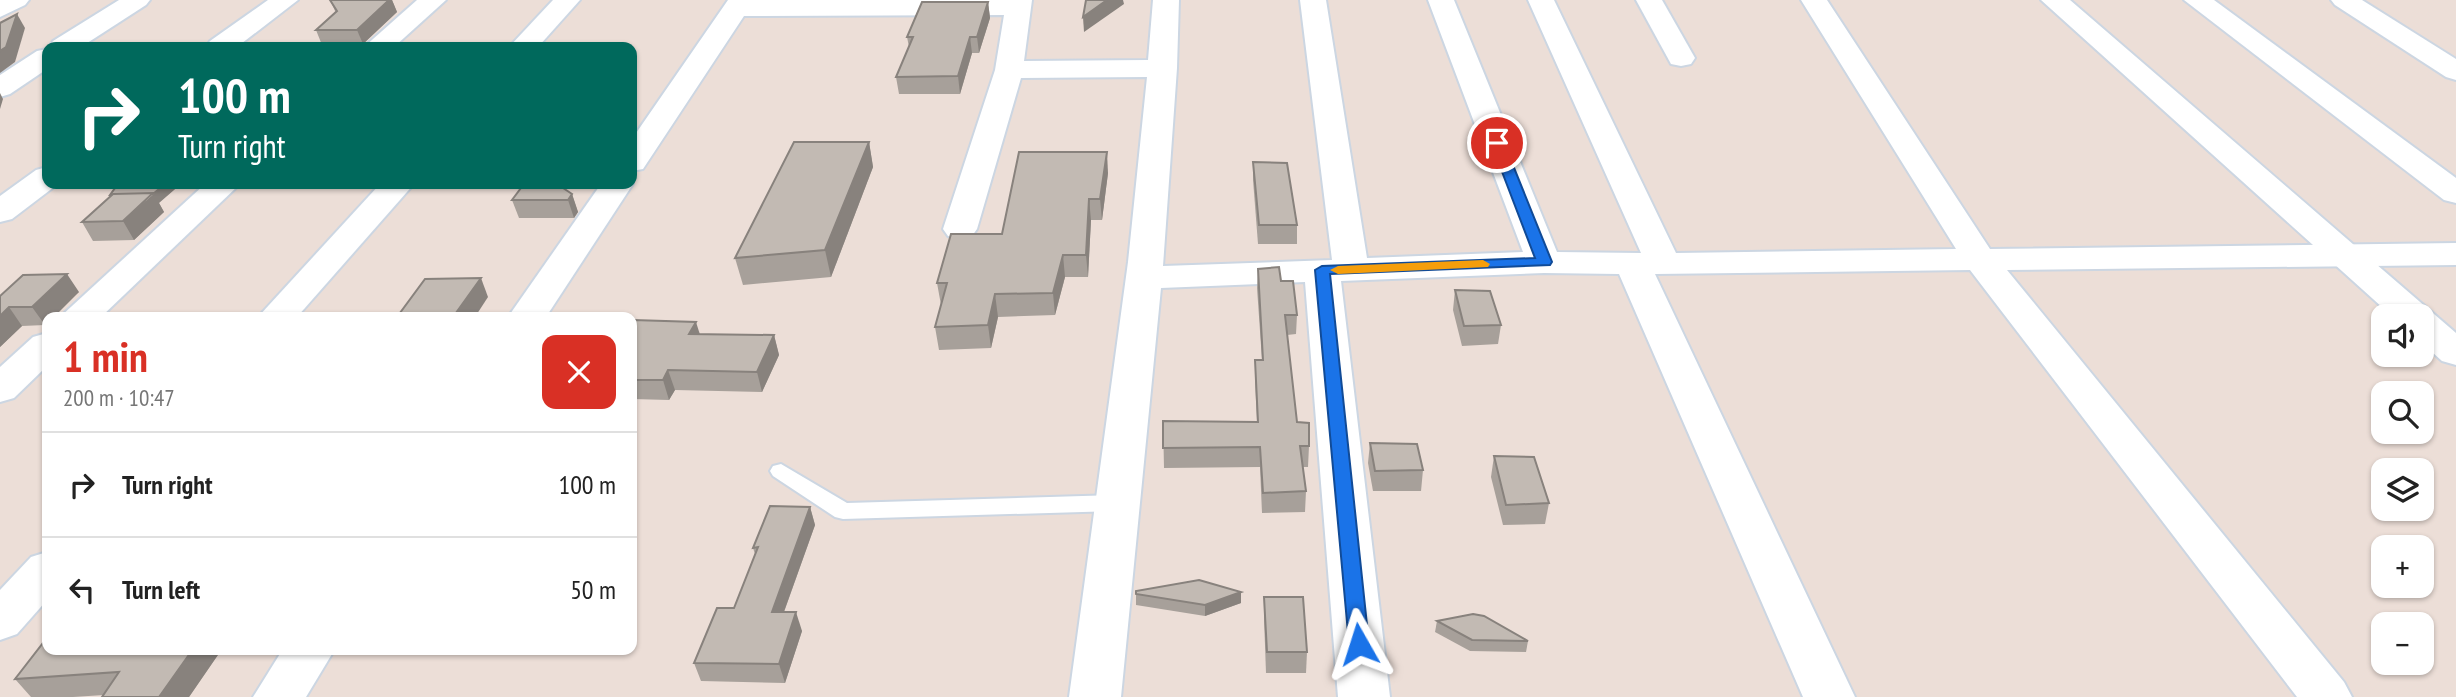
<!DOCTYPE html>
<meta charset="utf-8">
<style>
:root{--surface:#fff;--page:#f6f6f6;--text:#222;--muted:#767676;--line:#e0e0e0;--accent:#d93025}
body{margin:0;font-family:"PT Sans Narrow",sans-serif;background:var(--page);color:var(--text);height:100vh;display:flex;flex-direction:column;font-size:26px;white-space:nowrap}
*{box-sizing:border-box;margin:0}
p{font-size:23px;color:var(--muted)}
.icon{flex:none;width:38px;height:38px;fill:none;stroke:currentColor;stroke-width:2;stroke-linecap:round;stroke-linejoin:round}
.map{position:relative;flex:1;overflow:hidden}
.side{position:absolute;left:42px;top:312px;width:595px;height:343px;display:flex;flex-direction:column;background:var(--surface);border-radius:14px;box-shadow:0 2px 5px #0004}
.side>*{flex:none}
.top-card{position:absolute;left:42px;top:42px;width:595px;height:147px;border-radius:14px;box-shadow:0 2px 5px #0004;background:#00695c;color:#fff;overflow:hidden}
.fabs{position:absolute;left:2371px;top:304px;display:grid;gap:14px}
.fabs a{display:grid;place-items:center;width:63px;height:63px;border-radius:14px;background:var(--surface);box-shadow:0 2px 5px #0004;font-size:35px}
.pin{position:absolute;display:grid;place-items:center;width:60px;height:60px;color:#fff;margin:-30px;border:4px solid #fff;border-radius:50%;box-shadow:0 2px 7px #0007}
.me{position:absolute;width:77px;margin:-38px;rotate:354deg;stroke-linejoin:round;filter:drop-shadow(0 0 5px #0008)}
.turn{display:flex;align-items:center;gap:24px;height:147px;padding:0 21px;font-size:32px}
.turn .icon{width:91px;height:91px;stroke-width:2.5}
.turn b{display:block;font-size:49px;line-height:60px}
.round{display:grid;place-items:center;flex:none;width:74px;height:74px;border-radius:14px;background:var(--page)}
.head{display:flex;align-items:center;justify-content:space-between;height:119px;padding:0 21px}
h1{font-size:42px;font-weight:600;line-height:52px;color:var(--accent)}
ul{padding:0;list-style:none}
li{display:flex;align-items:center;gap:21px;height:105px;padding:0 21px;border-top:2px solid var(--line)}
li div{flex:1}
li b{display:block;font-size:26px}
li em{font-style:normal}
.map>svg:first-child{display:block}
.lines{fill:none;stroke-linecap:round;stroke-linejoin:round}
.lane-casing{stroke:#ccd6e2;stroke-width:4}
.street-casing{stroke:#ccd6e2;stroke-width:4}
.secondary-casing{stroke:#ccd6e2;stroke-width:4}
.lane{fill:#fff;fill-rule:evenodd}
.street{fill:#fff;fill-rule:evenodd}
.secondary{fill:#fff;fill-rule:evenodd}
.wall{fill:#a7a09a}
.shaded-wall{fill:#88827d}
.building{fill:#c2bab3;stroke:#88827d;stroke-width:2}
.route{fill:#1a73e8;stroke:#114b97;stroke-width:2}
.slow{fill:#f59e0b}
</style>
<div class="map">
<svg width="2456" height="697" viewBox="0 0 2456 697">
<rect width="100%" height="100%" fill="#ecded7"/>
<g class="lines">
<defs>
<path id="lane" d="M 781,464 L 847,503 L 1116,495 L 1124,498 L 1127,503 L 1124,508 L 1116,511 L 843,519 L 835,517 L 773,476 L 770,471 L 773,466 Z"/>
<g id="street">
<path d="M 0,0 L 29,0 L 25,5 L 0,17 Z"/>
<path d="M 119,0 L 150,0 L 146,5 L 81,47 L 49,47 L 53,41 Z"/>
<path d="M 268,0 L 298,0 L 237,47 L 206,47 L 210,41 Z"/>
<path d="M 417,0 L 446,0 L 394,47 L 364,47 Z"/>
<path d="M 553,0 L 580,0 L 538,47 L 509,47 Z"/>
<path d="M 728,0 L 1032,0 L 1024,61 L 1148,60 L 1153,0 L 1179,0 L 1177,68 L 1163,266 L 1332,260 L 1300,0 L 1326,0 L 1367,258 L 1523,252 L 1428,0 L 1454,0 L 1557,252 L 1641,253 L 1528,0 L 1554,0 L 1676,253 L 1956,249 L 1801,0 L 1827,0 L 1990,249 L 2456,243 L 2456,265 L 2007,270 L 2344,682 L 2352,697 L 2297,697 L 1970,270 L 1655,274 L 1855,697 L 1803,697 L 1619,274 L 1544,273 L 1341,281 L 1390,697 L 1338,697 L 1305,282 L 1161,288 L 1121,697 L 1069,697 L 1128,262 L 1147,77 L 1021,78 L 977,229 L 972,236 L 960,239 L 948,236 L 943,229 L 995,70 L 1004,15 L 744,16 L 643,169 L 632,171 L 632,139 Z"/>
<path d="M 1636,0 L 1662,0 L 1695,58 L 1691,64 L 1681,66 L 1671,64 Z"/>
<path d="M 2184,0 L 2214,0 L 2456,178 L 2456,203 L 2444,200 Z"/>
<path d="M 2331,0 L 2362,0 L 2456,59 L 2456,80 L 2446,77 L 2335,5 Z"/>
<path d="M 47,49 L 47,69 L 10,94 L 0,97 L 0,75 L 37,51 Z"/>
<path d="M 47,167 L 47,184 L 58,184 L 12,219 L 0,222 L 0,196 L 36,170 Z"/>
<path d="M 632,182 L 633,184 L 546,317 L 508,317 L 601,184 Z"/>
<path d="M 205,184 L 240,184 L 101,317 L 60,317 Z"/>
<path d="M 380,184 L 414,184 L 297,317 L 258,317 Z"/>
<path d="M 47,333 L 47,366 L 14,398 L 0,402 L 0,367 L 33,337 Z"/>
<path d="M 47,552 L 47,600 L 17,634 L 0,640 L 0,590 L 31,557 Z"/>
<path d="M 283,649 L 335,649 L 306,697 L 253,697 Z"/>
</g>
<path id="secondary" d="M 2041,0 L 2070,0 L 2456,333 L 2456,365 L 2442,361 L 2422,343 L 2422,317 L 2393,317 Z"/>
</defs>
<use href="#lane" class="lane-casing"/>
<use href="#street" class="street-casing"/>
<use href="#secondary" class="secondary-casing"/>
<use href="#lane" class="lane"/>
<use href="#street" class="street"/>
<use href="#secondary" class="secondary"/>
</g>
<g class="wall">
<path d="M 330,0 L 392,0 L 397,12 L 363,44 L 322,45 L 316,30 L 336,13 Z"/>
<path d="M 988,2 L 990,18 L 979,53 L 972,53 L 960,94 L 899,94 L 896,77 L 909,47 L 907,37 Z"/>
<path d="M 869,142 L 873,167 L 831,277 L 743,285 L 735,258 Z"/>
<path d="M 1253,162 L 1297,225 L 1297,244 L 1258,244 L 1253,180 Z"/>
<path d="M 1108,173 L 1102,220 L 1091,220 L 1088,277 L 1065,277 L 1055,315 L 998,317 L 991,348 L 939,350 L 935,327 L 941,305 L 937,283 L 1002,234 Z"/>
<path d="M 572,194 L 578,212 L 574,218 L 519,218 L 512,200 Z"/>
<path d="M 110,195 L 159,203 L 164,212 L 134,240 L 93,241 L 82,222 L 111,196 Z"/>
<path d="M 1258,269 L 1281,281 L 1297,315 L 1296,334 L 1287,335 L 1297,422 L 1309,446 L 1308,467 L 1303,467 L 1306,491 L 1305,512 L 1262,513 L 1260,467 L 1164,468 L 1163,421 L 1257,422 L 1255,380 L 1255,360 L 1262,360 L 1257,288 Z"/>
<path d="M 1455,290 L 1501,325 L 1498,344 L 1462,346 L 1453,310 Z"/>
<path d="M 79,292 L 47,317 L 47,323 L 45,325 L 22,326 L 0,347 L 0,296 Z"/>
<path d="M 632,323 L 700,334 L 774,335 L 779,355 L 762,392 L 675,390 L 669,400 L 632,399 Z"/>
<path d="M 1370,443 L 1423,470 L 1421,491 L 1373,491 L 1368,463 Z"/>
<path d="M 1494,456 L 1549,503 L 1545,524 L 1503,525 L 1491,477 Z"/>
<path d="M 810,507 L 815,525 L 784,612 L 802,631 L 785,683 L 701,681 L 694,663 L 734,608 L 755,554 L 753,548 Z"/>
<path d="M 1136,591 L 1241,603 L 1205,616 L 1136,605 Z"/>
<path d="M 1264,597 L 1307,652 L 1306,673 L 1266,673 L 1264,618 Z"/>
<path d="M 1437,621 L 1528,641 L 1526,652 L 1470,651 L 1435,632 Z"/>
<path d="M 222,649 L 189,697 L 102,697 L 104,695 L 73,697 L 31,697 L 15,679 Z"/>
</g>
<g class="shaded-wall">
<path d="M 389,0 L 392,0 L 397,12 L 363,44 L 357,30 Z"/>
<path d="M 1107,0 L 1123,0 L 1124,4 L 1084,32 L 1083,17 Z"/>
<path d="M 988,2 L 990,18 L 979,53 L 977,37 Z"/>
<path d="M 17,14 L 25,28 L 15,62 L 0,73 L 0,51 Z"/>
<path d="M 970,37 L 972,53 L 960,94 L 958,76 Z"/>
<path d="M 0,93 L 3,99 L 0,109 Z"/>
<path d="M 869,142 L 873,167 L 831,277 L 825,250 Z"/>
<path d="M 1107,152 L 1108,173 L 1102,220 L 1100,199 Z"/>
<path d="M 165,184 L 181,184 L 159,203 L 164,212 L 134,240 L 123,221 Z"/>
<path d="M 572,194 L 578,212 L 574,218 L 568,200 Z"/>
<path d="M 1089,199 L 1091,220 L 1088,277 L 1086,255 Z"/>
<path d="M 1063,255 L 1065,277 L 1055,315 L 1053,293 Z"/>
<path d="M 67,274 L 79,292 L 54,317 L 47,317 L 47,323 L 45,325 L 32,307 Z"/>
<path d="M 481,278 L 488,297 L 475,317 L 453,317 Z"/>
<path d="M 995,294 L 998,317 L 991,348 L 988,325 Z"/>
<path d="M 9,307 L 22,326 L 0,347 L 0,316 Z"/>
<path d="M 696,322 L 702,341 L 689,334 Z"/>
<path d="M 774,335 L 779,355 L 762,392 L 757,372 Z"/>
<path d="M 668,370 L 675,390 L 669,400 L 663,380 Z"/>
<path d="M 810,507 L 815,525 L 777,631 L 772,612 Z"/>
<path d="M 1241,592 L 1241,603 L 1205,616 L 1205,605 Z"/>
<path d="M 796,612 L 802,631 L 785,683 L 779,664 Z"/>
<path d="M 193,649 L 222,649 L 189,697 L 159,697 Z"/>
</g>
<g class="building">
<path d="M 330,0 L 389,0 L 357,30 L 316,30 L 337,11 Z"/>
<path d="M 1086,0 L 1107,0 L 1083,17 Z"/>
<path d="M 922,2 L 988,2 L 977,37 L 970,37 L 958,76 L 896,77 L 913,37 L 907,37 Z"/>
<path d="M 17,14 L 6,47 L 0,51 L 0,23 Z"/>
<path d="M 794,142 L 869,142 L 825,250 L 735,258 Z"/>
<path d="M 1019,152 L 1107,152 L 1100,199 L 1089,199 L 1086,255 L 1063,255 L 1053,293 L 995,294 L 988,325 L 935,327 L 947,283 L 937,283 L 951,234 L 1002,234 Z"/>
<path d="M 1253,162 L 1287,163 L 1297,225 L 1259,225 Z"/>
<path d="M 118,184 L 165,184 L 153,194 L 110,195 Z"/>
<path d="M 524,184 L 557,184 L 572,194 L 568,200 L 512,200 Z"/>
<path d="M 153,193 L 123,221 L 82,222 L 113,194 Z"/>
<path d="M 1279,267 L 1281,281 L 1293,281 L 1297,315 L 1285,315 L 1297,422 L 1309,423 L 1309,446 L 1300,446 L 1306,491 L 1263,493 L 1260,447 L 1163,448 L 1163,421 L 1258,422 L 1255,360 L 1263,360 L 1258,269 Z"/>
<path d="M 67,274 L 32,307 L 9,307 L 0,316 L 0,296 L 23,275 Z"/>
<path d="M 481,278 L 453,317 L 397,317 L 425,279 Z"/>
<path d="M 1455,290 L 1490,291 L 1501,325 L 1464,326 Z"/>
<path d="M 633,320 L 696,322 L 689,334 L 774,335 L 757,372 L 668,370 L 663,380 L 632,380 L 632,323 Z"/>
<path d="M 1370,443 L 1417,444 L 1423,470 L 1375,471 Z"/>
<path d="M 1494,456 L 1534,457 L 1549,503 L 1506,505 Z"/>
<path d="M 770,506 L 810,507 L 772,612 L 796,612 L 779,664 L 694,663 L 717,608 L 734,608 L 758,547 L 753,548 Z"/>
<path d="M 1199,580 L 1241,592 L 1205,605 L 1136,594 L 1136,591 Z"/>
<path d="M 1264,597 L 1303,597 L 1307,652 L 1267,652 Z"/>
<path d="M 1473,614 L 1484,616 L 1528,641 L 1472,640 L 1437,621 Z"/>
<path d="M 47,642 L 47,649 L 193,649 L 159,697 L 102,697 L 119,672 L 15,679 L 43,643 Z"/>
</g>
<path class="route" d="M 1497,139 L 1504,143 L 1552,262 L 1550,265 L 1330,274 L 1369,644 L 1366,649 L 1359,652 L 1352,649 L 1349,644 L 1315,270 L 1322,266 L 1535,258 L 1491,143 Z"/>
<path class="slow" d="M 1483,260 L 1490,264 L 1488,267 L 1338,274 L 1330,270 L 1338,266 Z"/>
</svg>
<div class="fabs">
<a><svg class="icon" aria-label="sound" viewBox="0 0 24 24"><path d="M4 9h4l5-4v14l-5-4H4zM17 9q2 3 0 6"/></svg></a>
<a><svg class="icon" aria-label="search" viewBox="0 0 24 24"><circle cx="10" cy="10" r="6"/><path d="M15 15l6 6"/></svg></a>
<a><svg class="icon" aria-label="layers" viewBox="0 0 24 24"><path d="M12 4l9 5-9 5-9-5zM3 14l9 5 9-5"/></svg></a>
<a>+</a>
<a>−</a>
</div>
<div class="pin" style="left:1497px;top:143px;background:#d93025"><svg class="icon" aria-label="arrive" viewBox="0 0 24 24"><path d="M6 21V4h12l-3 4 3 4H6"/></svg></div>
<svg class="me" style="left:1359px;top:644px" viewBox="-20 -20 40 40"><path d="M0-17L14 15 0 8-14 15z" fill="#1a73e8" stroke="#fff" stroke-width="4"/></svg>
<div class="top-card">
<div class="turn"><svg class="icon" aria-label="right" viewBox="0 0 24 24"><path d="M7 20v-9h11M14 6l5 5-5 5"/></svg><div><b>100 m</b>Turn right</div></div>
</div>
<section class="side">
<div class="head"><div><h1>1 min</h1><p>200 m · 10:47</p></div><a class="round" style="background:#d93025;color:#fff"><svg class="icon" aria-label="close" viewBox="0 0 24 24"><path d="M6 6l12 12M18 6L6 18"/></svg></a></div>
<ul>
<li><svg class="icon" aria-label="right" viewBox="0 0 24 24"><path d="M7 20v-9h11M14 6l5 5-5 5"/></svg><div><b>Turn right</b></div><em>100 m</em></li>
<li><svg class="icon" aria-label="left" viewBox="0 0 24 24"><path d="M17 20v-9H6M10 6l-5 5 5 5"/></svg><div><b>Turn left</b></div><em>50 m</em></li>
</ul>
</section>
</div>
